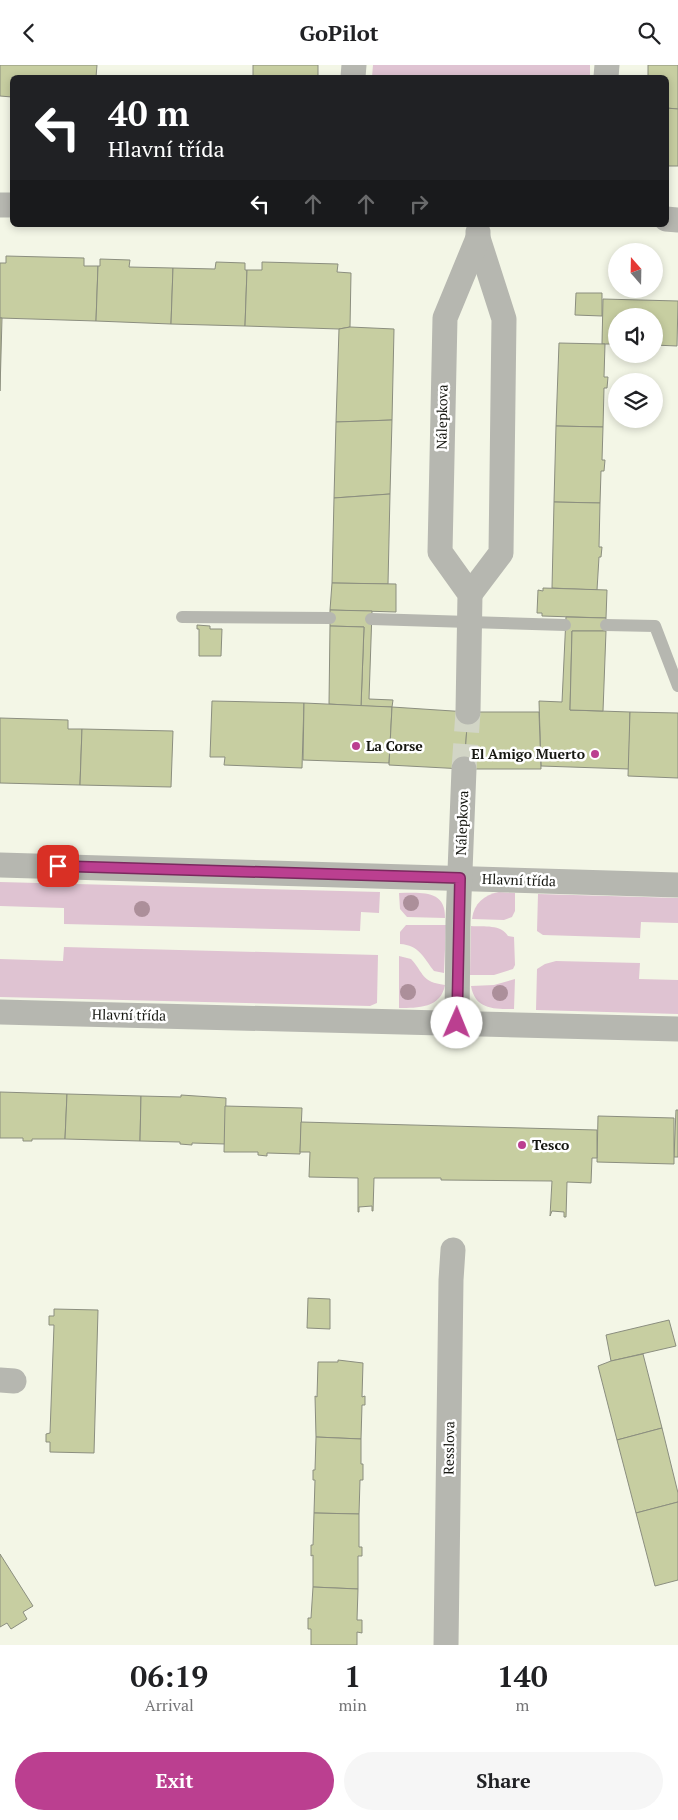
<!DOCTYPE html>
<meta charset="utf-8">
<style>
:root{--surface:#fff;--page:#f6f6f6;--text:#202124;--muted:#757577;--accent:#bb3f90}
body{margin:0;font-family:"PT Serif",serif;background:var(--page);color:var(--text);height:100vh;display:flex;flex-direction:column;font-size:19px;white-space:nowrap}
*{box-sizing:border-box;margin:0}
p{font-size:16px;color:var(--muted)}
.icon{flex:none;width:28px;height:28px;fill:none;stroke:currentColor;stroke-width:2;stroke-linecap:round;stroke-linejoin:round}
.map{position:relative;height:1580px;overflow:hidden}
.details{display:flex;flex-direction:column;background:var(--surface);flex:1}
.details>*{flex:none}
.hud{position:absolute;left:10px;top:10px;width:659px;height:152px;border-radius:8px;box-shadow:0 2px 8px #0003;background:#202124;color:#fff;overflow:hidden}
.needle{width:32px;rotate:340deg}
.controls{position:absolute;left:608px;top:178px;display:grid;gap:10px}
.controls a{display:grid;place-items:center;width:55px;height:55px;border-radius:50%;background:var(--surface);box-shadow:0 2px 8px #0003;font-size:25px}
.pin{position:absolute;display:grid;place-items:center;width:42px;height:42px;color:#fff;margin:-21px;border-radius:10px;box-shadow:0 2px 8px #0006}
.me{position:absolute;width:55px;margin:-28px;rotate:1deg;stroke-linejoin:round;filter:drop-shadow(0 0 4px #0008)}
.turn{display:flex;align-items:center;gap:18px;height:105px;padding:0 15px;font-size:22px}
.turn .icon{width:65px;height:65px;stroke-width:2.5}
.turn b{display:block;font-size:35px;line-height:42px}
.lanes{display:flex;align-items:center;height:48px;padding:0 15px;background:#0003;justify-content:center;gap:25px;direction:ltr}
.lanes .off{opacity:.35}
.eta{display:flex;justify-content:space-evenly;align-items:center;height:85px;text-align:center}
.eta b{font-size:30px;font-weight:800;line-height:35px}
.primary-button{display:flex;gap:10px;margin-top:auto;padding:10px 15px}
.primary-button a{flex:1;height:58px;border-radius:30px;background:var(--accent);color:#fff;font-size:20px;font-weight:800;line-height:58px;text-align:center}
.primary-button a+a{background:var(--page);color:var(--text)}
header{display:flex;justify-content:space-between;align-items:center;height:65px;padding:0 15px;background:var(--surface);font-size:22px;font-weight:800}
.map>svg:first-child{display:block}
.green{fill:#dfc3d2}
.building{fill:#c7cea1;stroke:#8b8e7f}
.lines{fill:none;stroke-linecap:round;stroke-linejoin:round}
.street-tunnel{stroke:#d2d5c6;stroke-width:25;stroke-dasharray:25 12;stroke-linecap:butt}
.lane{stroke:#b6b7b0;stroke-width:12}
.street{stroke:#b6b7b0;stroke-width:25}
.tree{fill:#ac8f9a}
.route-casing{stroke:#7a295e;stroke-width:12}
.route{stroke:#bb3f90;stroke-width:9}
.poi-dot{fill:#bb3f90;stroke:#fff;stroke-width:2}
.labels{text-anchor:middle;stroke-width:5;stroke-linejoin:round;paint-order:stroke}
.street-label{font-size:14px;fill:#161711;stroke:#fff}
.poi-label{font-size:14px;font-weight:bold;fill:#161711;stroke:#fff;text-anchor:start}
</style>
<header><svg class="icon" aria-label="back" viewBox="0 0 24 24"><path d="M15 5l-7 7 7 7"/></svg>GoPilot<svg class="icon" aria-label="search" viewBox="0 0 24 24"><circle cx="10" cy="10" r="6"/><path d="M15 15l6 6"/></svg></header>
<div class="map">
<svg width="678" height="1580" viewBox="0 0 678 1580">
<rect width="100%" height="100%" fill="#f3f6e6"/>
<g class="green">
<path d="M 373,0 L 590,0 L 590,12 L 372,12 Z"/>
<path d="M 0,817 L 380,827 L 379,848 L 361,847 L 360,866 L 64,859 L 64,843 L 0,841 Z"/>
<path d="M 499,827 L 515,828 L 515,846 L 512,852 L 504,855 L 472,854 C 474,838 484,830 499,827 Z"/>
<path d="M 399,828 C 420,828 446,824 445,853 L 407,852 L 400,844 Z"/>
<path d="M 538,829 L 678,833 L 678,858 L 641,857 L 640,873 L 543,870 L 537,866 Z"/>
<path d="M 406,860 L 446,860 L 444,908 L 434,906 C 424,893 419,880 400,879 L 400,867 Z"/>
<path d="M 471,861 C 484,862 501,859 508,871 L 514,872 L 515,900 L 513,904 L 494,910 L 470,910 Z"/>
<path d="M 64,882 L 378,890 L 377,938 L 370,941 L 0,932 L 0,894 L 63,896 Z"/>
<path d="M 399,891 L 411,894 C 424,908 421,917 445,920 C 441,943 418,943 399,943 Z"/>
<path d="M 556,896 L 640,898 L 639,914 L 678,915 L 678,949 L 536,945 L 537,904 L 545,899 Z"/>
<path d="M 515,914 L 514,944 C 495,944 475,945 471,921 L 494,920 Z"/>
</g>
<g class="building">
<path d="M 0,0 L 97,0 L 96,12 L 12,12 L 12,32 L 0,31 Z"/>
<rect x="253" y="0" width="65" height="12"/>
<path d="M 648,0 L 678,0 L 678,44 L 666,43 L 666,12 L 648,12 Z"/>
<path d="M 666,43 L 678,44 L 678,101 L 666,101 Z"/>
<path d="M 6,191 L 84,193 L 84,201 L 98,201 L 96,256 L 0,253 L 0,198 L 6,198 Z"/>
<path d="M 100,194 L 130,195 L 129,202 L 173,203 L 171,259 L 96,256 L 98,201 L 100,201 Z"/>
<path d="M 216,197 L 245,198 L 245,205 L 247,205 L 245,261 L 171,259 L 173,203 L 215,204 Z"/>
<path d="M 262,197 L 338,199 L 337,207 L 351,208 L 350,262 L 339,264 L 245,261 L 247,205 L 262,205 Z"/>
<path d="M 576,228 L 602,228 L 602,251 L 575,250 Z"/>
<path d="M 603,234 L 678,236 L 677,281 L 654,280 L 654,251 L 616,251 L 616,279 L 602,279 Z"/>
<path d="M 0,253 L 2,253 L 0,326 Z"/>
<path d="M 350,262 L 394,264 L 392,355 L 336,357 L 339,264 Z"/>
<path d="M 559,278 L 605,279 L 604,312 L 608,312 L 607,323 L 604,323 L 603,362 L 556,361 Z"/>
<path d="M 392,355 L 390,429 L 334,433 L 336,357 Z"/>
<path d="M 556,361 L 603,362 L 602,395 L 605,395 L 604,406 L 601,406 L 600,438 L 554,437 Z"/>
<path d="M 390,429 L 388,519 L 332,518 L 334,433 Z"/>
<path d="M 554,437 L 600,438 L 599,482 L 602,482 L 601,492 L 599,492 L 597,525 L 552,523 Z"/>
<path d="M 332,518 L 396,519 L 396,547 L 330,545 Z"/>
<path d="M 543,523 L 607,525 L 606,553 L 542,551 L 542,548 L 537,548 L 538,525 L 543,526 Z"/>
<path d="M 330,545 L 372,546 L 369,634 L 393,635 L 392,642 L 361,641 L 364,562 L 330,561 Z"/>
<path d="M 566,552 L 606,553 L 606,566 L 572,566 L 570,645 L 630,647 L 629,704 L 541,701 L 539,636 L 562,637 Z"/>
<path d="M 197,560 L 210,561 L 210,564 L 222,564 L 221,591 L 199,591 L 199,564 L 197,564 Z"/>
<path d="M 330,561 L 364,562 L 361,641 L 329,639 Z"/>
<path d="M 572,566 L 606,566 L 603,646 L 570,645 Z"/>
<path d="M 212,636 L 304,638 L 302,703 L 224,700 L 225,692 L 210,692 Z"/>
<path d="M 304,638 L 392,642 L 389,698 L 303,695 Z"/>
<path d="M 392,642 L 468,647 L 464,704 L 389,700 Z"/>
<path d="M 468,647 L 539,647 L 541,704 L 464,704 Z"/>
<path d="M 630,647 L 678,648 L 678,713 L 628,711 Z"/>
<path d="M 0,653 L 68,655 L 68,664 L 82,664 L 80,720 L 0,718 Z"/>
<path d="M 82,664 L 173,666 L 171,722 L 80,720 Z"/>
<path d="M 0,1027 L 67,1029 L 65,1074 L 32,1074 L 32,1076 L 23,1076 L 23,1073 L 0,1073 Z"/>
<path d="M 67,1029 L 141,1031 L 140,1076 L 65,1074 Z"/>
<path d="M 181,1030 L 226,1033 L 225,1079 L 192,1078 L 192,1080 L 180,1079 L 180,1077 L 140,1076 L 141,1031 L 181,1032 Z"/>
<path d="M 225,1041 L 302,1043 L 300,1089 L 267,1088 L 267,1091 L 258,1090 L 258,1087 L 224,1087 Z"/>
<path d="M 676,1045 L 678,1045 L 678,1092 L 674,1092 Z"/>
<path d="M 598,1051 L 674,1053 L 674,1099 L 597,1097 Z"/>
<path d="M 301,1057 L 597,1065 L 597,1093 L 592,1093 L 591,1118 L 567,1117 L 566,1152 L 564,1152 L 564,1147 L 552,1146 L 550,1151 L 552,1116 L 441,1115 L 441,1113 L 374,1113 L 373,1146 L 372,1146 L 372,1141 L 359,1142 L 359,1147 L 358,1147 L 358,1113 L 309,1112 L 310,1087 L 300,1087 Z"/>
<path d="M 308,1233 L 330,1234 L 330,1264 L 307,1263 Z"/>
<path d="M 54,1244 L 98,1245 L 94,1388 L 50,1387 L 50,1377 L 46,1377 L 46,1369 L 50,1368 L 54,1260 L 49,1260 L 49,1251 L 54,1251 Z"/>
<path d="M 669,1255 L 676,1281 L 611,1296 L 606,1270 Z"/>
<path d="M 643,1289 L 662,1363 L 617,1375 L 598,1301 L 611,1296 Z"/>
<path d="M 338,1295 L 363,1298 L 362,1332 L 365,1331 L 365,1340 L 362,1340 L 361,1374 L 316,1372 L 315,1331 L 317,1332 L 318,1297 L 338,1297 Z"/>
<path d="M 662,1363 L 678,1428 L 678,1437 L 636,1448 L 617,1375 Z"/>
<path d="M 316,1372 L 361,1374 L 361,1399 L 363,1399 L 363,1415 L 360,1415 L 359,1449 L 314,1448 L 315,1415 L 313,1415 L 313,1405 L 315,1405 Z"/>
<path d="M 678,1437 L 678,1515 L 655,1521 L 636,1448 Z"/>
<path d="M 314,1448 L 359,1449 L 359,1482 L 362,1482 L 362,1491 L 358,1491 L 358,1524 L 313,1522 L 313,1490 L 311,1491 L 311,1480 L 313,1480 Z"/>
<path d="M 0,1489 L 33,1541 L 23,1547 L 27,1554 L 11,1564 L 7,1558 L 0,1562 Z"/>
<path d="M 313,1522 L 358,1524 L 357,1555 L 362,1555 L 362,1568 L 357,1567 L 357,1580 L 311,1580 L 311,1564 L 308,1564 L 308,1553 L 311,1553 Z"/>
</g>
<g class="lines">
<path class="street-tunnel" d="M 464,704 L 468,647"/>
<g class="lane">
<path d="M 182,552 L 330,553"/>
<path d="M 371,554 L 565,560"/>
<path d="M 606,560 L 655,561 L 678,621"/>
</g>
<g class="street">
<path d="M 353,12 L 354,0"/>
<path d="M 606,12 L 607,0"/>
<path d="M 0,140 L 12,140"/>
<path d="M 666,154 L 678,155"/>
<path d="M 470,529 L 501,488 L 504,254 L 478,173 L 478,167"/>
<path d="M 468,647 L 470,529 L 440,487 L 445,253 L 478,173"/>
<path d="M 0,800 L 678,820"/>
<path d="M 0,947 L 678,964"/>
<path d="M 457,958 L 458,857 L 464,704"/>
<path d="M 0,1315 L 14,1316"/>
<path d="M 446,1580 L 451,1215 L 453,1185"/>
</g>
</g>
<g class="tree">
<circle cx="411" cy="838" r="8"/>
<circle cx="142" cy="844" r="8"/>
<circle cx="408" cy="927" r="8"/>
<circle cx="500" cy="928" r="8"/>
</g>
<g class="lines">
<defs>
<path id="route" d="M 58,801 L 460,813 L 457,958"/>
</defs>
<use href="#route" class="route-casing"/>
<use href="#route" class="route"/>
</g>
<g class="poi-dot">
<circle cx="356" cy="681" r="5"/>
<circle cx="595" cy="689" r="5"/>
<circle cx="522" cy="1080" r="5"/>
</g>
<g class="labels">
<g class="street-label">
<text transform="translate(442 352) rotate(-89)" y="5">Nálepkova</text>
<text transform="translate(462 758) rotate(-88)" y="5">Nálepkova</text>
<text transform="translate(519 815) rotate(2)" y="5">Hlavní třída</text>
<text transform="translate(129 950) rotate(1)" y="5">Hlavní třída</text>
<text transform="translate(449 1383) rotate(-89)" y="5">Resslova</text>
</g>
<g class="poi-label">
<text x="366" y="686">La Corse</text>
<text x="585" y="694" text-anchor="end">El Amigo Muerto</text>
<text x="532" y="1085">Tesco</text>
</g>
</g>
</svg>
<div class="controls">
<a><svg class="needle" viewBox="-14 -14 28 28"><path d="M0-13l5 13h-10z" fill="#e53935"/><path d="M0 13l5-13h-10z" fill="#757577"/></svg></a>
<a><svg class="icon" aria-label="sound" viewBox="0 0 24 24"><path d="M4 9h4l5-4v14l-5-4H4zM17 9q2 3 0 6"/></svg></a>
<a><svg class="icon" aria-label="layers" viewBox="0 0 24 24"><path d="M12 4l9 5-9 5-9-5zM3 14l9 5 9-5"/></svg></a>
</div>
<div class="pin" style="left:58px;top:801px;background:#d93025"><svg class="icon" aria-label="arrive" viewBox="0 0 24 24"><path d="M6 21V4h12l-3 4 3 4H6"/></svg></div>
<svg class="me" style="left:457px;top:958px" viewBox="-20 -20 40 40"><circle r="19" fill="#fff"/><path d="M0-13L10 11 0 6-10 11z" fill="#bb3f90"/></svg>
<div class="hud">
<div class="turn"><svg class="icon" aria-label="left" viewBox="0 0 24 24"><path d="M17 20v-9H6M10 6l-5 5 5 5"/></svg><div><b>40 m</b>Hlavní třída</div></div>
<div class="lanes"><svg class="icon" aria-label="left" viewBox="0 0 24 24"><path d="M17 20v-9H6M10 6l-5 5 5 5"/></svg><svg class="icon off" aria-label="ahead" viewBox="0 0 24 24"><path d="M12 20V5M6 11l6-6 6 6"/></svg><svg class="icon off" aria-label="ahead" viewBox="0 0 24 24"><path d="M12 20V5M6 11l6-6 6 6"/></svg><svg class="icon off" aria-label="right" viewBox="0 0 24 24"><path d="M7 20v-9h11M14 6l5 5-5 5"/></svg></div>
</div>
</div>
<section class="details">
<div class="eta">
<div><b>06:19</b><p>Arrival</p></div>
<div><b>1</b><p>min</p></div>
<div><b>140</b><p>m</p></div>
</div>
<div class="primary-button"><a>Exit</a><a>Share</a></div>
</section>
